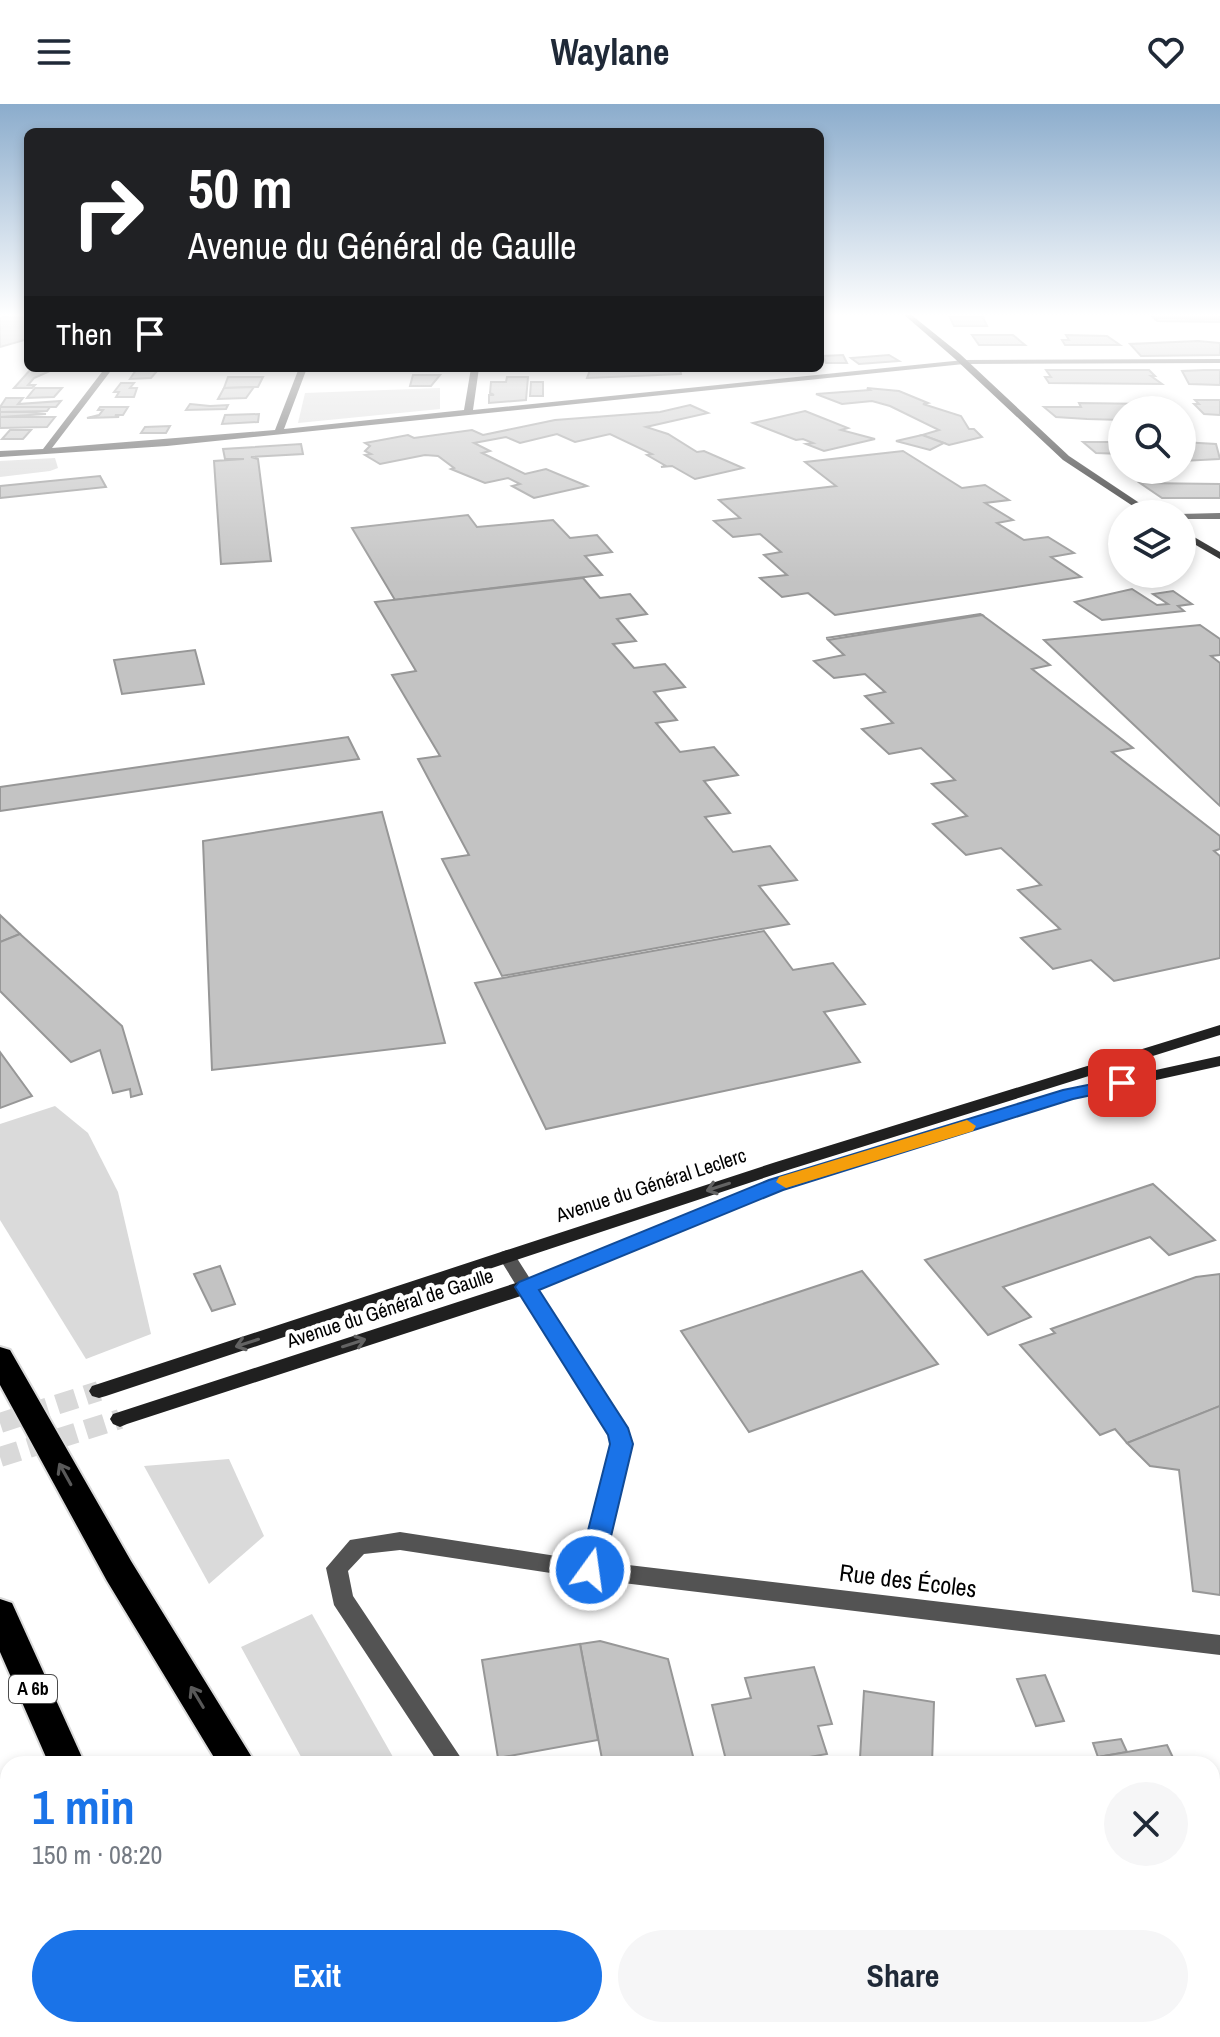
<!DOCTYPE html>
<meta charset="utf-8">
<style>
:root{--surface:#fff;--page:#f6f6f7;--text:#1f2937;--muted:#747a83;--accent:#1a73e8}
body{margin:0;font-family:"Archivo Narrow",sans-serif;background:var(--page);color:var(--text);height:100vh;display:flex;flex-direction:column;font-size:30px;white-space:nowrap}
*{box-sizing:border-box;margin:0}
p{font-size:26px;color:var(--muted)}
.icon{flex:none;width:44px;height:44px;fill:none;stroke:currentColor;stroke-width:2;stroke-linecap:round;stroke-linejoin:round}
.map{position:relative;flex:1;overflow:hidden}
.drawer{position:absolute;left:0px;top:1652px;width:1220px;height:282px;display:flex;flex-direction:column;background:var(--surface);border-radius:24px 24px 0 0;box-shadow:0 4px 12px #0003}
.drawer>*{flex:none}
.hud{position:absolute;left:24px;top:24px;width:800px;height:244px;border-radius:12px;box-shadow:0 4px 12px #0003;background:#202124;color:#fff;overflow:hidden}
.fabs{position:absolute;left:1108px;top:292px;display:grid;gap:16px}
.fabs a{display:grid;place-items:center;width:88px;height:88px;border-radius:50%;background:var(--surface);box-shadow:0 4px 12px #0003;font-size:40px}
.pin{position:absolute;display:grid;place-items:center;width:68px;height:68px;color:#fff;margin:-34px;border-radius:16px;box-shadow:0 4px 12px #0006}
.me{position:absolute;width:88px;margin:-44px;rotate:14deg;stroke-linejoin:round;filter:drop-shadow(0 0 6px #0008)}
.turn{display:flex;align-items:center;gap:28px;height:168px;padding:0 32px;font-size:36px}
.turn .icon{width:104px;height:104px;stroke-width:2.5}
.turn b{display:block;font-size:56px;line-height:68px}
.then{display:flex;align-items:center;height:76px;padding:0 32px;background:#0003;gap:16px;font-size:30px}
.round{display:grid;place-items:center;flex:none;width:84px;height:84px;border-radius:42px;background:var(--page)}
.summary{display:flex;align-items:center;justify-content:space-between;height:136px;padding:0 32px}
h1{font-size:48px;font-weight:800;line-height:60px;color:var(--accent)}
.action{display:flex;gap:16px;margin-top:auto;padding:16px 32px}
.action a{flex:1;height:92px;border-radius:48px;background:var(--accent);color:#fff;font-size:32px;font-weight:800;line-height:92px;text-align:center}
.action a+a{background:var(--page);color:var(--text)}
header{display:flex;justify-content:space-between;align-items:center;height:104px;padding:0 32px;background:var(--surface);font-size:36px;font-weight:800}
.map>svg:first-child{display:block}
.green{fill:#dadada}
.building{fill:#c3c3c3;stroke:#979797;stroke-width:2}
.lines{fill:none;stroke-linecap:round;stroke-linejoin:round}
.secondary-tunnel{stroke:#d9d9d9;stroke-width:20;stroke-dasharray:20 10;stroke-linecap:butt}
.highway-casing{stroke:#dbdbdb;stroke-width:4}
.street{fill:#535353;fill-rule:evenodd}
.secondary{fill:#202020;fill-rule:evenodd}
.highway{fill:#000;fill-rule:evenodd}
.oneway{stroke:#636363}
.oneway2{stroke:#595959}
.route{fill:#1a73e8;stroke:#114b97;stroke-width:2}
.slow{fill:#f59e0b}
.labels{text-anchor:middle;stroke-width:8;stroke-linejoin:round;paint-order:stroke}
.shield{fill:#fff;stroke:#4c4c4c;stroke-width:2}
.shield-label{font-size:18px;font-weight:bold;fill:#000}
.street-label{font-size:20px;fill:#000;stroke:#fff}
.near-street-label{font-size:24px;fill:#000;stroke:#fff}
</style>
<header><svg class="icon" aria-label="menu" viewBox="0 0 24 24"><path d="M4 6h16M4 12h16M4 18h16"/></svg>Waylane<svg class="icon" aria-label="heart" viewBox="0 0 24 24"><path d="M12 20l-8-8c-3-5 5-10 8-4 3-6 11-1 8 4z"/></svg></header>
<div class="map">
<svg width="1220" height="1933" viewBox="0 0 1220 1933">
<rect width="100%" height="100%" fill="#fff"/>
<g class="green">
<path d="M 440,284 L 440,305 L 298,319 L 305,289 Z"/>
<path d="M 55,354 L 58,364 L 50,367 L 0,373 L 0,357 Z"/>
<path d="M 55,1002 L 88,1029 L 118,1088 L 151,1230 L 86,1255 L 0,1116 L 0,1020 Z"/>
<path d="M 229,1355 L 264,1432 L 209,1480 L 144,1362 Z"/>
<path d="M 312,1510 L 397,1660 L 305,1660 L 241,1543 Z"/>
</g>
<g class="building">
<path d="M 28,209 L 28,235 L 0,243 L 0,214 L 10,211 L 5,209 Z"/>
<path d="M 979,209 L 983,213 L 950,213 L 946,209 Z"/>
<path d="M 1149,209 L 1220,209 L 1220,215 L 1154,214 Z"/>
<path d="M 950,213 L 983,213 L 987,222 L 954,222 Z"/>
<path d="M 1154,214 L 1220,215 L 1220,218 L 1157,217 Z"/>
<path d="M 972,231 L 1013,231 L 1025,241 L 979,241 Z"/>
<path d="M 1066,231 L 1107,232 L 1120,241 L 1065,241 L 1062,236 L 1069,236 Z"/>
<path d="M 1198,237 L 1220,239 L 1220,251 L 1141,252 L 1130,240 Z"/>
<path d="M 843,251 L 847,259 L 826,259 L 823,252 Z"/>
<path d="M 889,251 L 899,257 L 859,260 L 851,254 Z"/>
<path d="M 583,264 L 680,265 L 681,270 L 587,274 L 590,266 Z"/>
<path d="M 152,265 L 158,266 L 151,274 L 130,275 L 136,266 Z"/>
<path d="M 30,266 L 52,266 L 34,274 L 28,281 L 35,281 L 32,284 L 14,284 Z"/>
<path d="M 1046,266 L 1149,266 L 1155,272 L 1151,272 L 1162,280 L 1049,279 L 1045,273 L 1051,273 Z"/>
<path d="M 1204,266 L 1220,266 L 1220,281 L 1189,280 L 1182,267 Z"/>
<path d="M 413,271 L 440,271 L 431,282 L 410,282 Z"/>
<path d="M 228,273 L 263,273 L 258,283 L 224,284 Z"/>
<path d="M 507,273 L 528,273 L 526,296 L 489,299 L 489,291 L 494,291 L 490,289 L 491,278 L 506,278 Z"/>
<path d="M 531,278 L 543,278 L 543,292 L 530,292 Z"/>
<path d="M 121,279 L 134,279 L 130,284 L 137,284 L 134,293 L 116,293 L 119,288 L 114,288 Z"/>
<path d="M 254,283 L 246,294 L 218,295 L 224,284 Z"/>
<path d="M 35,284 L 62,284 L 54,293 L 27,294 Z"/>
<path d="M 867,284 L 899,287 L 928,299 L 923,300 L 961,312 L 969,325 L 974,325 L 982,333 L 949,341 L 922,331 L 939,326 L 890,302 L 872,297 L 842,300 L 816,290 L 870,286 Z"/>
<path d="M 6,294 L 23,294 L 18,300 L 61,297 L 56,303 L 0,303 Z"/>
<path d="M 1195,296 L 1220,296 L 1220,311 L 1204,310 L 1194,300 L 1199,300 Z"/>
<path d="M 1079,299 L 1150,300 L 1154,306 L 1122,306 L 1122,316 L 1087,315 L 1056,313 L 1044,303 L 1081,303 Z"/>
<path d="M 190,300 L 210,302 L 228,301 L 226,305 L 186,306 Z"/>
<path d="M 690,301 L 708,309 L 646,323 L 668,330 L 697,348 L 704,347 L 743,364 L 695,375 L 672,362 L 661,363 L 666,362 L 647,351 L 652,350 L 610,330 L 575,338 L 557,330 L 520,339 L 506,333 L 474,339 L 490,347 L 482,349 L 525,370 L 546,365 L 587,382 L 534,394 L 512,382 L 520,380 L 508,374 L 485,379 L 451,365 L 454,364 L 438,352 L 425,351 L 380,360 L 365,351 L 371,350 L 365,347 L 370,342 L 365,339 L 408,331 L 414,334 L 472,326 L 483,331 L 555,316 L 660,308 Z"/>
<path d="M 0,303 L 50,303 L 47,307 L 4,308 L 0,308 Z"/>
<path d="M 100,303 L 128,303 L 123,311 L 115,311 L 119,313 L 87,314 L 99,311 L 103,306 L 98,306 Z"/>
<path d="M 805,307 L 848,324 L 841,326 L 875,335 L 824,347 L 806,340 L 813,339 L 803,335 L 796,336 L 753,319 Z"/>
<path d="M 0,308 L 27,308 L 46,310 L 0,313 Z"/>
<path d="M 259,310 L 258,318 L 222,320 L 225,311 Z"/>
<path d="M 0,313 L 55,313 L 47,323 L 0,324 Z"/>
<path d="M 170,322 L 166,329 L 141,329 L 145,323 Z"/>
<path d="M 10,326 L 31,326 L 23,335 L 2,335 Z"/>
<path d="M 922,331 L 944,339 L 930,346 L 896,337 Z"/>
<path d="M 1083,338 L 1122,338 L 1122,350 L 1096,349 Z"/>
<path d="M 1182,338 L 1216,340 L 1220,355 L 1182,357 Z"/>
<path d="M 301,340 L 303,350 L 251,353 L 258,355 L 271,457 L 221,460 L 214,357 L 244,355 L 225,355 L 223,345 Z"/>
<path d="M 903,347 L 962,384 L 985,381 L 1009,396 L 985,399 L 1013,416 L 997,419 L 1024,436 L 1048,433 L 1074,449 L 1051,453 L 1081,473 L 835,511 L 808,489 L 782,493 L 760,474 L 787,471 L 764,451 L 781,448 L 760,430 L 733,433 L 714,417 L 740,414 L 719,396 L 836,382 L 805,358 Z"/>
<path d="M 100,372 L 106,383 L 0,394 L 0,382 Z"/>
<path d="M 1140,379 L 1220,380 L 1220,394 L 1162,394 Z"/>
<path d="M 468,411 L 477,423 L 553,416 L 570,434 L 597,431 L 612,448 L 585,452 L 602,471 L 395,496 L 352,424 Z"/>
<path d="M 583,474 L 600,494 L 630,490 L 647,510 L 617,515 L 636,537 L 613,540 L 634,564 L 665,560 L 685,583 L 654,588 L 677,616 L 656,619 L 680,648 L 714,643 L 738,671 L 704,677 L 730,709 L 705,713 L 733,748 L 770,742 L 797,776 L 759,782 L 789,820 L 502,872 L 442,755 L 469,751 L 418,655 L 440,652 L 392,571 L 416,567 L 375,498 Z"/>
<path d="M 1132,485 L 1157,501 L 1168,500 L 1153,490 L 1173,487 L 1192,500 L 1178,502 L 1184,507 L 1102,516 L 1075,498 Z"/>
<path d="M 980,510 L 982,511 L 826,534 Z"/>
<path d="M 982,511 L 1050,561 L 1032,565 L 1133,644 L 1112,648 L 1220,732 L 1220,745 L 1214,747 L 1220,752 L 1220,854 L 1114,877 L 1091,856 L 1053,865 L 1021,834 L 1060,825 L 1018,786 L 1041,781 L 1001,744 L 966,751 L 933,720 L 967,712 L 932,680 L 955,676 L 921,644 L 889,650 L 862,625 L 893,619 L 865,592 L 885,588 L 865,570 L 834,574 L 814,557 L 844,551 L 828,536 Z"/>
<path d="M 1200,521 L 1220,535 L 1220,551 L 1211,552 L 1220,559 L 1220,702 L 1044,536 Z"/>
<path d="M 195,546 L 204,580 L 122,590 L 114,556 Z"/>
<path d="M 348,633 L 359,655 L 0,707 L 0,683 Z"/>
<path d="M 382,708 L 445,939 L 212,966 L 203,737 Z"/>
<path d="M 0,811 L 20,830 L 0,838 Z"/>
<path d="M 764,827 L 793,866 L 833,859 L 865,900 L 824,908 L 860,958 L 546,1025 L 475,879 Z"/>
<path d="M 20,830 L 122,922 L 142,990 L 131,993 L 130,985 L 113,989 L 100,946 L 71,958 L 0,887 L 0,838 Z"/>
<path d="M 0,948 L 32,992 L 0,1004 Z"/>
<path d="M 1153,1080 L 1215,1136 L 1169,1151 L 1150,1133 L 1003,1183 L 1031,1213 L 988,1231 L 925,1156 Z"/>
<path d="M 220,1162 L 235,1200 L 212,1207 L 194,1170 Z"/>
<path d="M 862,1167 L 938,1260 L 749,1328 L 681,1227 Z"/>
<path d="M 1220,1170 L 1220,1302 L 1127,1339 L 1115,1325 L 1100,1331 L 1020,1241 L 1055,1229 L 1051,1225 L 1196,1173 Z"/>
<path d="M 1220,1302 L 1220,1491 L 1193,1487 L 1179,1366 L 1150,1362 L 1127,1339 Z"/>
<path d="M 600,1537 L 668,1555 L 695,1660 L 603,1660 L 580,1540 Z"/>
<path d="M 580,1540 L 598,1636 L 498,1654 L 482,1556 Z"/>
<path d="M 814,1563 L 832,1620 L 818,1622 L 827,1650 L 768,1660 L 727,1660 L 712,1601 L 751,1594 L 745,1574 Z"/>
<path d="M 1045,1571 L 1064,1617 L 1036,1622 L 1017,1575 Z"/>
<path d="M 864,1587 L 934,1598 L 932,1660 L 860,1654 Z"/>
<path d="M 1121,1635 L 1127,1648 L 1098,1653 L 1093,1639 Z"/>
<path d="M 1167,1641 L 1176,1660 L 1102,1660 L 1098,1653 Z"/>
<rect x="1212" y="1802" width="8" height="27"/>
</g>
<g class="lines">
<g class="secondary-tunnel">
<path d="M 0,1319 L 99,1287"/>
<path d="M 0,1353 L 120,1315"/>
</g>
<defs>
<g id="highway">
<path d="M 0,1243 L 10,1246 L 131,1457 L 256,1660 L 218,1660 L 107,1477 L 0,1281 Z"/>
<path d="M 0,1495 L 12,1499 L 85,1660 L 49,1660 L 0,1548 Z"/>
<path d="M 160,1926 L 202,1926 L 205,1933 L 163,1933 Z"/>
<path d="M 385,1926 L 429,1926 L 432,1933 L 388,1933 Z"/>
<path d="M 437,1926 L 488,1926 L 491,1933 L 440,1933 Z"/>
</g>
</defs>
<use href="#highway" class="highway-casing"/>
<g class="street">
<path d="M 1220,255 L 1220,259 L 964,260 L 167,342 L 0,353 L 0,347 L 43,345 L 105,264 L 113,264 L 52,344 L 275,326 L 299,264 L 307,264 L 284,325 L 464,306 L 471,264 L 479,264 L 473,306 L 964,256 Z"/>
<path d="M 1220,409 L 1220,415 L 1182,415 L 1182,410 L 1179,410 Z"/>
<path d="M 507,1146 L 513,1148 L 629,1330 L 631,1340 L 603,1458 L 1220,1531 L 1220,1551 L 590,1475 L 400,1446 L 364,1450 L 348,1467 L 353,1492 L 465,1660 L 439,1660 L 334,1501 L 326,1464 L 350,1436 L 400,1428 L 582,1456 L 611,1340 L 609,1331 L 498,1152 L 501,1148 Z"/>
<path d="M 617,1926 L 646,1926 L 649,1933 L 620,1933 Z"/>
</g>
<g class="secondary">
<path d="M 902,209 L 909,209 L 960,250 L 1069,352 L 1156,410 L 1145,410 L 1063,356 L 954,254 Z"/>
<path d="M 1182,426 L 1220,448 L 1220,455 L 1182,433 Z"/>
<path d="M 1220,921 L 1220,931 L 788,1066 L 106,1292 L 99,1294 L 92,1292 L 89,1287 L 92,1282 L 776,1058 Z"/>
<path d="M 1220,952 L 1220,962 L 1074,994 L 782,1085 L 533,1188 L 127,1320 L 120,1323 L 113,1320 L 110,1315 L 113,1310 L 519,1178 L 770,1077 L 1064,986 Z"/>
</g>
<use href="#highway" class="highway"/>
</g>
<defs><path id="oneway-shaft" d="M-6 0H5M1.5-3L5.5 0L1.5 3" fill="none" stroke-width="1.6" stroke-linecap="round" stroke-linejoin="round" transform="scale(2)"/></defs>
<g class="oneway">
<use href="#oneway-shaft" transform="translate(718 1083) rotate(162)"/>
<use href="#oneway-shaft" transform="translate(247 1239) rotate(162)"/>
<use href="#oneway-shaft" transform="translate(354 1239) rotate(-18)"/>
</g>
<g class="oneway2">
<use href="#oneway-shaft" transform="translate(65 1370) rotate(-119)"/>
<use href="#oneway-shaft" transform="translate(197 1593) rotate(-121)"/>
</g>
<linearGradient id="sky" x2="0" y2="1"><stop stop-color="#8baccc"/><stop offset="0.44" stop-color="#fff"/><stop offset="1" stop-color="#fff" stop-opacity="0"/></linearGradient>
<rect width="1220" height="479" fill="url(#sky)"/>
<path class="route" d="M 1122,974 L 1131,979 L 1129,983 L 1073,995 L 783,1086 L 539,1186 L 628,1324 L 633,1340 L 603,1466 L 599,1473 L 590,1476 L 581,1473 L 578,1466 L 610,1340 L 608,1331 L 515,1183 L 519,1178 L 769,1076 L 1063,986 Z"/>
<path class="slow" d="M 967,1016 L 976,1022 L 973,1027 L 786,1084 L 776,1078 L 779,1073 Z"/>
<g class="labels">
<rect class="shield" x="9" y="1571" width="48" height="28" rx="6"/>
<g class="shield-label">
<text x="33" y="1591">A 6b</text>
</g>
<g class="street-label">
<text transform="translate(651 1081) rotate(-18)" y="7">Avenue du Général Leclerc</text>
<text transform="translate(390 1204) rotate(-18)" y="7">Avenue du Général de Gaulle</text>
</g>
<g class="near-street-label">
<text transform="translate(908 1477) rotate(7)" y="8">Rue des Écoles</text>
</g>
</g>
</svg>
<div class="fabs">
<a><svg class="icon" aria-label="search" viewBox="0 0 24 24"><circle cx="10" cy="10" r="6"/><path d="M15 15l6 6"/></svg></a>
<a><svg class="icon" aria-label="layers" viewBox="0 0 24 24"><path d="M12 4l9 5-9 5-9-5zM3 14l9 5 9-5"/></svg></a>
</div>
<div class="pin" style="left:1122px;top:979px;background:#d93025"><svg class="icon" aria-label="arrive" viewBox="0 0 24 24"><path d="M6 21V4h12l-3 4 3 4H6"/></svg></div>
<svg class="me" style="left:590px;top:1466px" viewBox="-20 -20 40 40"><circle r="17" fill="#1a73e8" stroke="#fff" stroke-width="3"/><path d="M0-11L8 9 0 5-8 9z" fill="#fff"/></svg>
<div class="hud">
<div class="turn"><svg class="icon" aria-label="right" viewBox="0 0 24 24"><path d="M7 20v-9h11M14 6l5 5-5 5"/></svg><div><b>50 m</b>Avenue du Général de Gaulle</div></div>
<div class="then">Then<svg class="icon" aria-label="arrive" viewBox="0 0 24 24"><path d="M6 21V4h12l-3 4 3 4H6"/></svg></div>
</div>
<section class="drawer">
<div class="summary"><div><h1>1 min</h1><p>150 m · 08:20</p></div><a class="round"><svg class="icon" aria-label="close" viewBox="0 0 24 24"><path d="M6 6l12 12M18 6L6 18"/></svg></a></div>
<div class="action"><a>Exit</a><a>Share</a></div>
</section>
</div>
